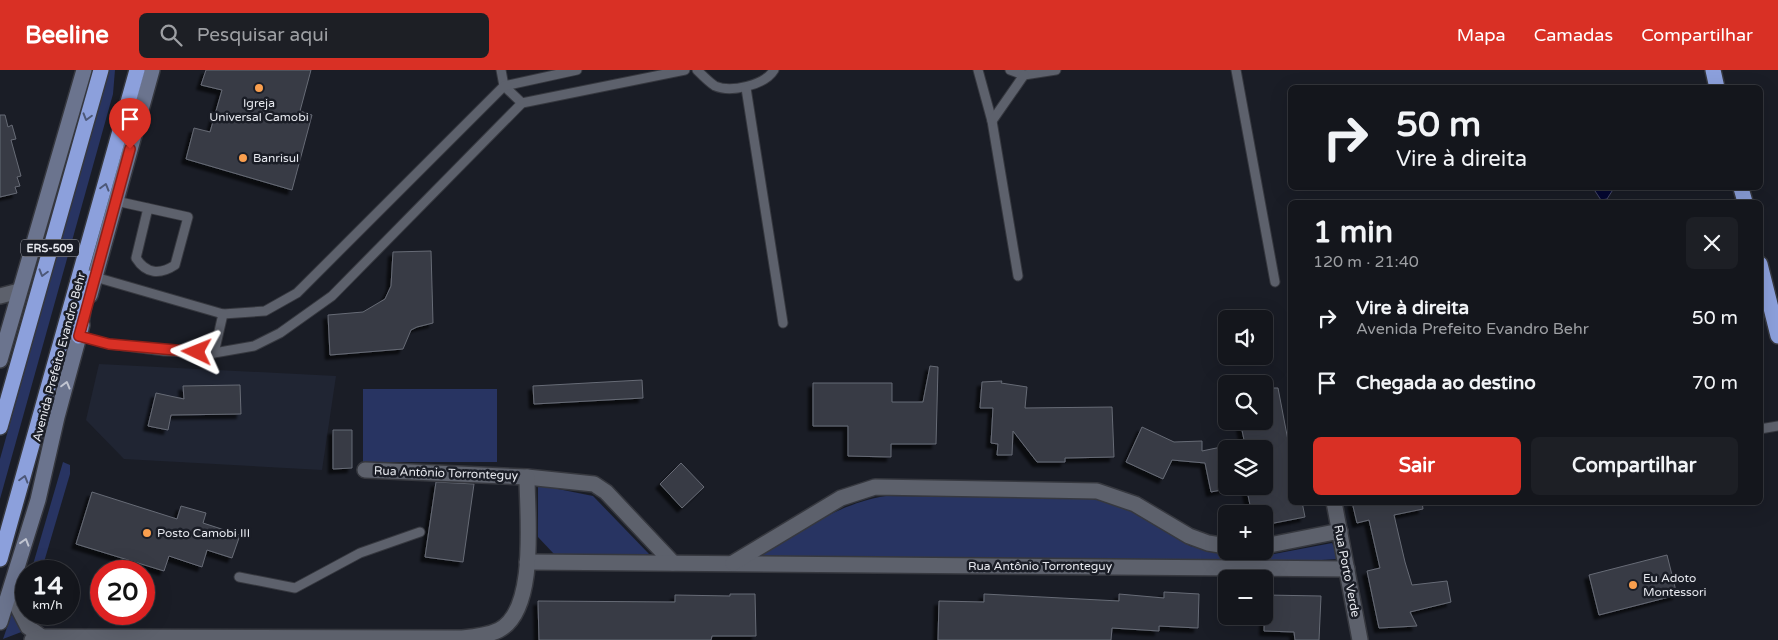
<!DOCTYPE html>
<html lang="pt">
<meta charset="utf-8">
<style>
:root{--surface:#14161c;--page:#1d1f25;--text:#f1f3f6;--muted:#9d9fa3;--line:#33353b;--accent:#d93025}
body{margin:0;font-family:"Varela Round",sans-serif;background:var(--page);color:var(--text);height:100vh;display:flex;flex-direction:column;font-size:19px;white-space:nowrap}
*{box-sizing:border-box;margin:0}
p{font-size:16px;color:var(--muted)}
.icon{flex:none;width:28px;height:28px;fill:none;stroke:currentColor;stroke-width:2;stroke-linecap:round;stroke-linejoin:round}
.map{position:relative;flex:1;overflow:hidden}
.drawer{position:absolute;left:1288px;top:130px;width:475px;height:305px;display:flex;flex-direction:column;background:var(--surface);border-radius:8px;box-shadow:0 5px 20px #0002,0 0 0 1px var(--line)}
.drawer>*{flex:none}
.banner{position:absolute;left:1288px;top:15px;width:475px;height:105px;border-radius:8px;box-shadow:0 5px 20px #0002,0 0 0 1px var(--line);background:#14161c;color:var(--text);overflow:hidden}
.fabs{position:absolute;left:1218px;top:240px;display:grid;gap:10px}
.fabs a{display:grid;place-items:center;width:55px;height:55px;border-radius:8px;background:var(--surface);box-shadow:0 5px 20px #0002,0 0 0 1px var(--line);font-size:25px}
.speed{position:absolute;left:15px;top:490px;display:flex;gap:10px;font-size:25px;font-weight:700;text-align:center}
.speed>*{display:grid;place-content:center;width:65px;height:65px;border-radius:50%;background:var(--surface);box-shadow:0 5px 20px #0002,0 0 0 1px var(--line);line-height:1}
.speed small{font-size:12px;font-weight:400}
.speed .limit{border:8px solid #d22;background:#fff;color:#111}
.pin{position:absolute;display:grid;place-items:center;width:42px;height:42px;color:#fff;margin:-51px -21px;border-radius:50% 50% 50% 0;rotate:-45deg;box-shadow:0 0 5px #0007}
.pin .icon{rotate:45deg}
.me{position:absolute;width:55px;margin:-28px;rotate:272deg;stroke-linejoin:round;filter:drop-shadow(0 0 4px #0008)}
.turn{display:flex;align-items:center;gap:18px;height:105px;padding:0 25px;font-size:22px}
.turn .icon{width:65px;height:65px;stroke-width:2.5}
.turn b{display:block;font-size:35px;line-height:42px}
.round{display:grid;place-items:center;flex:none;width:52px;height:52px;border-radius:8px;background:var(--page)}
.head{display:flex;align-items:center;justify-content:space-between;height:85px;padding:0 25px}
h1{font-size:30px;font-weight:800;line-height:38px}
.action{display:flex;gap:10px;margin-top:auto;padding:10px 25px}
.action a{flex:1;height:58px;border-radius:8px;background:var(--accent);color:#fff;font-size:20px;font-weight:800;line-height:58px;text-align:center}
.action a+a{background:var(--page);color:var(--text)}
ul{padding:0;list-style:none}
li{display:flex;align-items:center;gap:15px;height:65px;padding:0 25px}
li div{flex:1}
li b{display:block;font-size:19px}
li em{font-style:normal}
header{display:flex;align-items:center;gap:30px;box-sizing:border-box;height:70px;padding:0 25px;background:var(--accent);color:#fff}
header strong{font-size:24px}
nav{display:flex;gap:28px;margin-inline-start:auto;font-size:18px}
.search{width:350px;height:45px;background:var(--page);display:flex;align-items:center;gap:12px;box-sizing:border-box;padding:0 18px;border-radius:8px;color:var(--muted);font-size:19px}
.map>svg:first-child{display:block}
.built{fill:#202533}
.green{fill:#283462}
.water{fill:#050832;stroke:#484b6a}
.building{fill:#373b44;stroke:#676b76;filter:url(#shadow)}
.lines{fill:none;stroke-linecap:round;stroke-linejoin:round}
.lane-casing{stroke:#36383f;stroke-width:11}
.street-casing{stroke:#36383f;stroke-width:18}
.secondary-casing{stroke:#36383f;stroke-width:18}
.highway-casing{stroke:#36383f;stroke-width:18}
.lane{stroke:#5d616c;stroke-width:9}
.street{stroke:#5d616c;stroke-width:15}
.secondary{stroke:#6b748e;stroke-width:15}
.highway{stroke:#8ca0dc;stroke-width:15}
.oneway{stroke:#4d5878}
.oneway2{stroke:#c1c5d1}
.route-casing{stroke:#8d1f18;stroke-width:12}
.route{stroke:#d93025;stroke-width:9}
.poi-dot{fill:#fa9f4e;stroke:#1a1d26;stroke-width:2}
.labels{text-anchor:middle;stroke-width:5;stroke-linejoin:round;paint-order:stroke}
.shield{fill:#1a1d26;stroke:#a9abb2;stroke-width:1}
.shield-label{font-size:11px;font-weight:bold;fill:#e6e8ee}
.poi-label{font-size:12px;fill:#e6e8ee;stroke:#1a1d26;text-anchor:start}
.street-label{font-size:12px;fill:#e6e8ee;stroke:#1a1d26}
</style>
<header>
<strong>Beeline</strong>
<div class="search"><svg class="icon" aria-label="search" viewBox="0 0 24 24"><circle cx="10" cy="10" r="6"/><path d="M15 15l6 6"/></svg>Pesquisar aqui</div>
<nav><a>Mapa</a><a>Camadas</a><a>Compartilhar</a></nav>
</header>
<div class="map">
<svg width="1778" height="570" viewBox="0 0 1778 570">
<defs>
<filter id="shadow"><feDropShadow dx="-4.5" dy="4.5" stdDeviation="1" flood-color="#0009"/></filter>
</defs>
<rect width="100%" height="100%" fill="#1a1d26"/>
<path class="built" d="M 99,294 L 336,306 L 322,400 L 124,389 L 86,350 Z"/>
<g class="green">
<path d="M 109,0 L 115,0 L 113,24 L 0,429 L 0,389 Z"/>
<rect x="363" y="319" width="134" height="73"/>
<path d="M 63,392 L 70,395 L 70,404 L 44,492 L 38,499 L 32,498 Z"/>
<path d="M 538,415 L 593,426 L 650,485 L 554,484 L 538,467 Z"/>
<path d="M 886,426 L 1089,428 L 1124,436 L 1190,476 L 1232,486 L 1268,485 L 1332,473 L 1337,482 L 1337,489 L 1276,493 L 759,487 C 799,462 839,433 886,426 Z"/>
<path d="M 12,543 L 24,561 L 3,569 Z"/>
</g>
<path class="water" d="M 1593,118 L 1592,118 L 1614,118 L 1607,129 L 1601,130 Z"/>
<g class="building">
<path d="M 206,0 L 311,0 L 300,41 L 312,45 L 292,120 L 186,89 L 194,58 L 210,62 L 222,20 L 201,15 Z"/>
<path d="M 0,45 L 5,45 L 8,57 L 12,55 L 16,69 L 11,70 L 21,106 L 17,107 L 20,116 L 15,117 L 17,123 L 0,127 Z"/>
<path d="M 431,181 L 433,253 L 417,257 L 411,260 L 403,279 L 330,285 L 328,245 L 363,242 L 385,229 L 391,216 L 393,182 Z"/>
<path d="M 930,296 L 938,297 L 936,374 L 891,374 L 891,387 L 848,386 L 848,356 L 813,356 L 813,313 L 892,313 L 892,332 L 923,332 Z"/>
<path d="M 642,310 L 643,328 L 534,334 L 533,316 Z"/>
<path d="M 1002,311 L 1001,313 L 1027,317 L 1025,338 L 1112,337 L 1114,387 L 1065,388 L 1065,392 L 1037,392 L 1013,361 L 1012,385 L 997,385 L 998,374 L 991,373 L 993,338 L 980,338 L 982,312 Z"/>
<path d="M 240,315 L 241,344 L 171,345 L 168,360 L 148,356 L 156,323 L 184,329 L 183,316 Z"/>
<path d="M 1264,318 L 1278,318 L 1290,381 L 1290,432 L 1302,432 L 1305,447 L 1264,455 L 1264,444 L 1252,444 L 1246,416 L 1264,416 L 1264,379 L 1246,379 L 1240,351 L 1264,351 Z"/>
<path d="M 1142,357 L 1174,372 L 1202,371 L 1202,381 L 1226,376 L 1226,419 L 1211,422 L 1205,393 L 1172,390 L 1163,409 L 1126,392 Z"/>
<path d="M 333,360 L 352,360 L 352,398 L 333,399 Z"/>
<path d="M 681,393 L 704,417 L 682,438 L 660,414 Z"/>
<path d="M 436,412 L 474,414 L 463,492 L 425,487 Z"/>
<path d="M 92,422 L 177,449 L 181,436 L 206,443 L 203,453 L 240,465 L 232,488 L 207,480 L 202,497 L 169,486 L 164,501 L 76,474 Z"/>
<path d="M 1352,432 L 1422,432 L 1423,439 L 1394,445 L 1405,492 L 1412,515 L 1447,511 L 1451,532 L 1410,542 L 1417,556 L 1379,558 L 1367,501 L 1380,498 L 1369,450 L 1357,453 Z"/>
<path d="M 1667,485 L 1677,525 L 1599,545 L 1589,505 Z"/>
<path d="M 1164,522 L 1199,524 L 1198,558 L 1159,556 L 1159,561 L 1112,558 L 1111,570 L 938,570 L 939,531 L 984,532 L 984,524 L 1119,531 L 1119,524 L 1164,528 Z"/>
<path d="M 730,524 L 755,524 L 756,566 L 712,566 L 711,570 L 539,570 L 538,531 L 675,532 L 675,525 L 730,526 Z"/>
<path d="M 1265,525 L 1321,526 L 1319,570 L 1295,570 L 1294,562 L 1264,561 Z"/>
</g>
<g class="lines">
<defs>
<g id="lane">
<path d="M 501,0 L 504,16 L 522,33"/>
<path d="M 697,0 C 702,5 709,12 715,16 C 731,23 765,15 774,0"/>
<path d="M 978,0 L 992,51 L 1018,206"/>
<path d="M 1010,0 L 1024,5 L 1056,0"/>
<path d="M 1236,0 L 1275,212"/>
<path d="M 746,18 L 783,253"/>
<path d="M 992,51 L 1024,5"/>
<path d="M 116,131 L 188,147 L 175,195 C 160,205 146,204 136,188 L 148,138"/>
<path d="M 95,207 L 223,244 L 265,241 L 297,223 L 504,16 L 577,0"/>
<path d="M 79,266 L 109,274 L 164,281 L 214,283 L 254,276 L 280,263 L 332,226 L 522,33 L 685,0"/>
<path d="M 214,283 L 223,244"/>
<path d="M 1760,359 L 1778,356"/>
<path d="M 239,507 L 295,518 L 360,483 L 420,462"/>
</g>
<g id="street">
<path d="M 0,226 L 19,221"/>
<path d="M 365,400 L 527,407 L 594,414 L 606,422 L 673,493"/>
<path d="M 1334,432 L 1360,570"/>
<path d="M 1264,476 L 1340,461"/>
<path d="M 527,492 L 1347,499"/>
<path d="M 733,493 L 841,428 L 875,417 L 1097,421 L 1135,434 L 1189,466 L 1208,473 L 1226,476"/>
<path d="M 10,522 L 28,557 L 42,567"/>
<path d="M 32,570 L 42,567 L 461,568 C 473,567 487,566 499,560 C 538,540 527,444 527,407"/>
</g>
<g id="secondary">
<path d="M 90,225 L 152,0"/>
<path d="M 0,290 L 84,0"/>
<path d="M 0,552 L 38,430 L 57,347 L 82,255"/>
</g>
<g id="highway">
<path d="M 1713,0 L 1717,18"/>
<path d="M 1741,118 L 1745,132"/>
<path d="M 1760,194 L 1778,266"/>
<path d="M 79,266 L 88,208"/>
<path d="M 0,357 L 101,0"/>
<path d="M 0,489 L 137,0"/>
</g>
</defs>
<use href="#lane" class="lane-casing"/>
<use href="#street" class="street-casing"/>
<use href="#secondary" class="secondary-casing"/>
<use href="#highway" class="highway-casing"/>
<use href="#lane" class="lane"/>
<use href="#street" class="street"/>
<use href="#secondary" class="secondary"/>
<use href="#highway" class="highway"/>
</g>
<defs><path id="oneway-chevron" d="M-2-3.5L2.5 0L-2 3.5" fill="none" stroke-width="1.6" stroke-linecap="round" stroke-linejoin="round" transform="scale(1.25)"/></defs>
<g class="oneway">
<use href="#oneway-chevron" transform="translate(87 47) rotate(106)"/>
<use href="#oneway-chevron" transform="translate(105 117) rotate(-74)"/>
<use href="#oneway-chevron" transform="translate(43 203) rotate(106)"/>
<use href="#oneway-chevron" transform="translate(24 409) rotate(-74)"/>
</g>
<g class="oneway2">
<use href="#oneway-chevron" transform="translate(66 315) rotate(-75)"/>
<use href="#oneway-chevron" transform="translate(25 472) rotate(-73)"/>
</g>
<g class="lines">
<defs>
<path id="route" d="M 130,79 L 79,266 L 109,274 L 197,282"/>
</defs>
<use href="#route" class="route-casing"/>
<use href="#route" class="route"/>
</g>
<g class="poi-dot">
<circle cx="259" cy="18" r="5"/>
<circle cx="243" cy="88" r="5"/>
<circle cx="147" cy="463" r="5"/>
<circle cx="1633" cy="515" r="5"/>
</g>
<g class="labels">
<rect class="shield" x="21" y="169.5" width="58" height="17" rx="4"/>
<g class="shield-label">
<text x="50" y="182">ERS-509</text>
</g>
<g class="poi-label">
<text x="259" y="37" text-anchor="middle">Igreja<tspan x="259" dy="14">Universal Camobi</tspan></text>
<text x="253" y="92">Banrisul</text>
<text x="157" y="467">Posto Camobi III</text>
<text x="1643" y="512">Eu Adoto<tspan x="1643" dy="14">Montessori</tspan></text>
</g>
<g class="street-label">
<text transform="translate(59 287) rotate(-75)" y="4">Avenida Prefeito Evandro Behr</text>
<text transform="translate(446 403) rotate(2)" y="4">Rua Antônio Torronteguy</text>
<text x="1040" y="500">Rua Antônio Torronteguy</text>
<text transform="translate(1347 501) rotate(79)" y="4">Rua Porto Verde</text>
</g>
</g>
</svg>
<div class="fabs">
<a><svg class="icon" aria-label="sound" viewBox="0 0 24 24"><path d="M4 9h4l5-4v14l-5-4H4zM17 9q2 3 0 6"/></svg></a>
<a><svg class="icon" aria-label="search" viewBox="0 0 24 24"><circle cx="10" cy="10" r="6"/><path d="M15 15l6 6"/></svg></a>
<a><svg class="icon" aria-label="layers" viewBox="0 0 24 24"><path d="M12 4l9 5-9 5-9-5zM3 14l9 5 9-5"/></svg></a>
<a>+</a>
<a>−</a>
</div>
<div class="speed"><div>14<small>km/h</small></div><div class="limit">20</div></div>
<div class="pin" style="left:130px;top:79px;background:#d93025"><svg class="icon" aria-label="arrive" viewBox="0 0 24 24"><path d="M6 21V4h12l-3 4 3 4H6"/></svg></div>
<svg class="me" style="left:197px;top:282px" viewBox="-20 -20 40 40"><path d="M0-17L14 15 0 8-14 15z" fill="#d93025" stroke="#fff" stroke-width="4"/></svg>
<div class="banner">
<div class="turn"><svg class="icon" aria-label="right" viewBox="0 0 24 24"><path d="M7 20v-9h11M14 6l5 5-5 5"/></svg><div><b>50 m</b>Vire à direita</div></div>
</div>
<section class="drawer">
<div class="head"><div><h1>1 min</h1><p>120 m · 21:40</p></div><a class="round"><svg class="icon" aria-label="close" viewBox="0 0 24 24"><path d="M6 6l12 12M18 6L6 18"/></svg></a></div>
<ul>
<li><svg class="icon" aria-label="right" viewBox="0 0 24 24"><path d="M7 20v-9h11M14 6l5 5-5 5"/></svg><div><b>Vire à direita</b><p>Avenida Prefeito Evandro Behr</p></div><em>50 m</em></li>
<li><svg class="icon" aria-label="arrive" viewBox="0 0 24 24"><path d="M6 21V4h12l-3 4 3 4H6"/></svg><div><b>Chegada ao destino</b></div><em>70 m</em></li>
</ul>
<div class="action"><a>Sair</a><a>Compartilhar</a></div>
</section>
</div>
